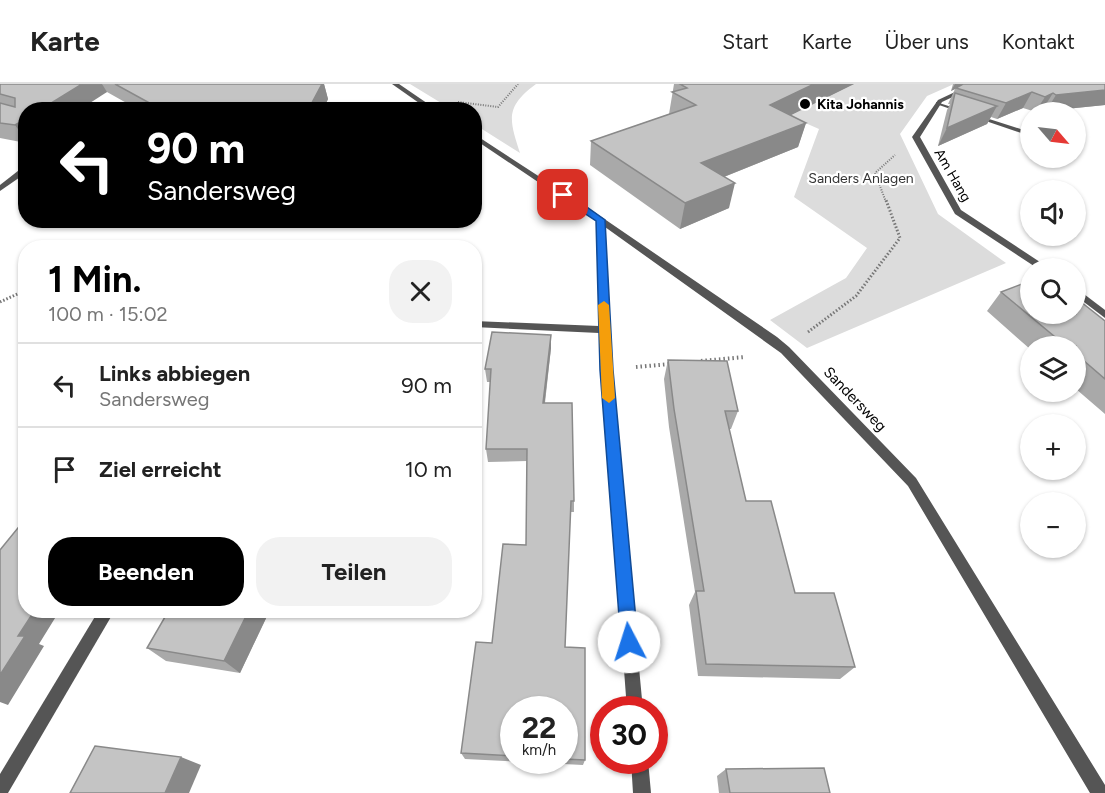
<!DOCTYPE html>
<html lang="de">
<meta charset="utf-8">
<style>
:root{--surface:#fff;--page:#f2f2f2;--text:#222;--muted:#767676;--line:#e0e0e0;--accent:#000}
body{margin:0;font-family:Figtree,sans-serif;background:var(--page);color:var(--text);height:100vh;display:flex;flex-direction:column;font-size:22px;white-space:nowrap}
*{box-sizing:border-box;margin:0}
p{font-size:20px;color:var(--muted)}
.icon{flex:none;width:33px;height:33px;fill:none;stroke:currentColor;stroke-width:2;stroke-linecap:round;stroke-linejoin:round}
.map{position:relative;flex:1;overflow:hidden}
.side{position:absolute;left:18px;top:156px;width:464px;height:378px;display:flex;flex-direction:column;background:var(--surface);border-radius:24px;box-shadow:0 2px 4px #0004}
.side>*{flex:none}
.hud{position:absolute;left:18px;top:18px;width:464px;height:126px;border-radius:24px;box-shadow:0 2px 4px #0004;background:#000;color:#fff;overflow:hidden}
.needle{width:39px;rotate:118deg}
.tools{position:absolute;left:1020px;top:18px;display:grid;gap:12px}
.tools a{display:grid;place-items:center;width:66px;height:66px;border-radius:50%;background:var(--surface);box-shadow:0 2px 4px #0004;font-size:30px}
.speed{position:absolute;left:500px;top:612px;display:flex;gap:12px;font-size:30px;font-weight:700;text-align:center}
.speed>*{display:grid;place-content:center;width:78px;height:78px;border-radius:50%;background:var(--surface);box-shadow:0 2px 4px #0004;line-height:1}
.speed small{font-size:15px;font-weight:400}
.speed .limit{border:9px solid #d22;background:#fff;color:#111}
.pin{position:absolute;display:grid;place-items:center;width:51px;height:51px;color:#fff;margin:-26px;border-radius:12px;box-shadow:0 3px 9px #0006}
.me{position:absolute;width:66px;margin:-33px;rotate:355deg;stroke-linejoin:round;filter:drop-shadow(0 0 4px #0008)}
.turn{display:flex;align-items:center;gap:21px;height:126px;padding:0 30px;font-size:27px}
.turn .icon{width:78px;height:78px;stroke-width:2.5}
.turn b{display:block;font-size:42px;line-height:51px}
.round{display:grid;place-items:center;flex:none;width:63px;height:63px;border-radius:24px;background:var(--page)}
.overview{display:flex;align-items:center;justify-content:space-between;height:102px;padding:0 30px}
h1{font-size:36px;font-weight:700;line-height:45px;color:var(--accent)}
.primary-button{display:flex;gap:12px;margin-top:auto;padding:12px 30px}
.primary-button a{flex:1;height:69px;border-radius:24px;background:var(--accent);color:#fff;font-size:24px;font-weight:700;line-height:69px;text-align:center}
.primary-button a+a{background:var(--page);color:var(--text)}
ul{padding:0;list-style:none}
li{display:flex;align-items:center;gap:18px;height:84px;padding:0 30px;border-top:2px solid var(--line)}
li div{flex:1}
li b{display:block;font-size:22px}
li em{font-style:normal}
header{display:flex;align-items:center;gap:36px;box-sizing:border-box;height:84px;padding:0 30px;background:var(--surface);border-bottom:2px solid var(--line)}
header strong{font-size:28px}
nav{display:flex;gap:33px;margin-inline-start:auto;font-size:21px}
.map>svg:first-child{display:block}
.green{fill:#dcdcdc}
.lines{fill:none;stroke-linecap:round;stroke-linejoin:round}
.path-far2{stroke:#777;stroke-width:2;stroke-dasharray:1 1.5;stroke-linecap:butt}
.path-far1{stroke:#777;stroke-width:3;stroke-dasharray:1.5 2;stroke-linecap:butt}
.path{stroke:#777;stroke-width:4;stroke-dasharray:1.5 3;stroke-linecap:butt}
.service{fill:#555;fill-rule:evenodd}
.minor{fill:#555;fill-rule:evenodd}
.wall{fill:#a9a9a9;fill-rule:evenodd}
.shaded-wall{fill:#898989}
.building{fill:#c4c4c4;stroke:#898989;stroke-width:1.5}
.route{fill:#1a73e8;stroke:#114b97;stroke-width:1.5}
.slow{fill:#f59e0b}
.poi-dot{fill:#000;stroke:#fff;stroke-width:2}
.labels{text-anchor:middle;stroke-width:4.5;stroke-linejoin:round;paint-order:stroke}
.far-poi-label{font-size:14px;font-weight:bold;fill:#000;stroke:#fff;text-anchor:start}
.far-street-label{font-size:14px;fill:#000;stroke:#fff}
.far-park-label{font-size:14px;fill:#333;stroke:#fff}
.street-label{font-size:15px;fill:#000;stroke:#fff}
</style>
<header>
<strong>Karte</strong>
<nav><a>Start</a><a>Karte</a><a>Über uns</a><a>Kontakt</a></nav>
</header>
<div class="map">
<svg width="1105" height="709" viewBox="0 0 1105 709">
<rect width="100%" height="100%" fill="#fff"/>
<g class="green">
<path d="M 410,0 L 536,0 C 505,23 509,35 520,69 L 474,40 L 474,26 L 451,25 Z"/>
<path d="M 716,0 L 954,0 L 927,12 L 900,50 L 938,130 L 1006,179 L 807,264 L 770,236 L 846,194 L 867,164 L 794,113 L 819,45 Z"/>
</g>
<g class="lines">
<g class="path-far2">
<path d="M 458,18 L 498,23 L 518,0"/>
<path d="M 886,118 L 875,89 L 895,71"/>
</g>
<g class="path-far1">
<path d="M 0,218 L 26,206"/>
<path d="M 808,248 L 856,212 L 900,154 L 886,116"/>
</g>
<g class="path">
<path d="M 701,277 L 745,273"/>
<path d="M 636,283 L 670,280"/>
</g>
<path class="service" d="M 936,18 L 1030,48 L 1030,52 L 936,20 Z"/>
<g class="minor">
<path d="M 392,0 L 399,0 L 437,26 L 429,26 Z"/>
<path d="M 972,0 L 980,0 L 942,18 L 920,53 L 961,126 L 1046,182 L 1047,184 L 1037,184 L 955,130 L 912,53 L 938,16 Z"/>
<path d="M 474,50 L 603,134 L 777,253 L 789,263 L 916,394 L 1105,701 L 1105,709 L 1090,709 L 908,402 L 781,269 L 605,143 L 611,286 L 643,626 L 627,626 L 599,249 L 474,243 L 474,237 L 599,242 L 596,137 L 474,55 Z"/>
<path d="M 23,83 L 26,83 L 26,89 L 0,107 L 0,101 Z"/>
<path d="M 1076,204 L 1105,226 L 1105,234 L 1076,212 Z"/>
<path d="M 99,526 L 115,526 L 8,709 L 0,709 L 0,690 Z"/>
<path d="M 631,676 L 648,676 L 651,709 L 633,709 Z"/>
</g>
</g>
<g class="wall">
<path d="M 0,0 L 324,0 L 328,15 L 323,26 L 139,26 L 107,8 L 26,26 L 26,59 L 0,54 Z"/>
<path d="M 674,0 L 854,0 L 790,31 L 806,39 L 798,63 L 724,93 L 729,124 L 680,145 L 590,81 L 591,57 L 669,30 Z"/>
<path d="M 953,0 L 1105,0 L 1105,21 L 1046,27 L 1043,25 L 1036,28 L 1023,24 L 997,35 L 991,33 L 987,40 L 938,62 L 947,26 L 950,20 L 948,20 L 955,5 L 951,7 Z"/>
<path d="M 1001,208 L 1105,237 L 1105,330 L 1076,305 L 1076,262 L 1030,262 L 1030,265 L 987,227 Z"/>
<path d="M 551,251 L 551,264 L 545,319 L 574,417 L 574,428 L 570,428 L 565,563 L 585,676 L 583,681 L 465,675 L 461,669 L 492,559 L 526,461 L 527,377 L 488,378 L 486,365 L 491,298 L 487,298 L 485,285 ZM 513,626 L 564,626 L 564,676 L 513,676 Z"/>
<path d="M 668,276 L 738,327 L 731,345 L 729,345 L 746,417 L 795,509 L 855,583 L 840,595 L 698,592 L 689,521 L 695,508 L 669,343 L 664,295 Z"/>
<path d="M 269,528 L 240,589 L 166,577 L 147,564 Z"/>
<path d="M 726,685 L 830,709 L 719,709 L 717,692 Z"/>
</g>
<g class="shaded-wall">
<path d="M 82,0 L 102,0 L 107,8 L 79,26 L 40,26 Z"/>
<path d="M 322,0 L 324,0 L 328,15 L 323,26 L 308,26 Z"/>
<path d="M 814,0 L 854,0 L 763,45 L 770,21 Z"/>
<path d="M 955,0 L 967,0 L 956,4 L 955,5 L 951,7 Z"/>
<path d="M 1105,6 L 1105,21 L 1046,27 L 1056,11 Z"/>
<path d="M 1032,8 L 1023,24 L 997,35 L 1006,19 Z"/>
<path d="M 1053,9 L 1043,25 L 1035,28 L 1045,13 Z"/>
<path d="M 997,22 L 987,40 L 938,62 L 947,44 Z"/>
<path d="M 26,35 L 26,56 L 15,41 Z"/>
<path d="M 806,39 L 798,63 L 696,104 L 701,79 Z"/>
<path d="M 735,99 L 729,124 L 680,145 L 685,119 Z"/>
<path d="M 551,251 L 551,264 L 543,332 L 543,319 Z"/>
<path d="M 35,526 L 60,526 L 39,560 L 44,562 L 8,621 L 0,618 L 0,591 L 18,552 Z"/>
<path d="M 249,526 L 268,526 L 269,528 L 240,589 L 224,577 Z"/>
<path d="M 181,673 L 201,681 L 189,709 L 165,709 Z"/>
</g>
<g class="building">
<path d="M 0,0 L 82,0 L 40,26 L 26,26 L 26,35 L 15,41 L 0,39 L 0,19 L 15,23 L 15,14 L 0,10 Z"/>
<path d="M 115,0 L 322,0 L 308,26 L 151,26 L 155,22 Z"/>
<path d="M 680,0 L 814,0 L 770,21 L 806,39 L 701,79 L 735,99 L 685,119 L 591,57 L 696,21 L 672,8 L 687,4 Z"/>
<path d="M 963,0 L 1105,0 L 1105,6 L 1056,11 L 1053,9 L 1045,13 L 1032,8 L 1006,19 L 956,4 Z"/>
<path d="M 955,9 L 997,22 L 947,44 Z"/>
<path d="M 363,20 L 415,24 L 414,26 L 357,26 Z"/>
<path d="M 1030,197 L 1030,230 L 1076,230 L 1076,214 L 1105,237 L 1105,295 L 1076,270 L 1076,262 L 1066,262 L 1001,208 Z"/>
<path d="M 492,248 L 551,251 L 543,319 L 572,319 L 574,417 L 571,417 L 565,563 L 585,564 L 585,676 L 564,675 L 564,626 L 513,626 L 513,672 L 461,669 L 476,558 L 492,559 L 503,460 L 526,461 L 527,365 L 486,365 L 491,285 L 485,285 Z"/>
<path d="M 668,276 L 727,277 L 738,327 L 725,327 L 746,417 L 771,417 L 795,509 L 834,509 L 855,583 L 706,580 L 696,507 L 704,507 L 674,325 Z"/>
<path d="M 26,434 L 26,526 L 35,526 L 18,552 L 25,552 L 0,591 L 0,466 Z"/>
<path d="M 169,526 L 249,526 L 224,577 L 147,564 Z"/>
<path d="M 95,662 L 181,673 L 165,709 L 70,709 Z"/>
<path d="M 824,684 L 830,709 L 730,709 L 726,685 Z"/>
</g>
<path class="route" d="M 560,109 L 567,109 L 605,136 L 613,286 L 638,558 L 636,564 L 629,566 L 623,564 L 621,558 L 600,286 L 596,137 L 560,113 Z"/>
<path class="slow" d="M 604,217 L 609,221 L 615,314 L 609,319 L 602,314 L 598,221 Z"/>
<circle class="poi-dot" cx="805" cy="20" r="6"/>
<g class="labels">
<g class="far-poi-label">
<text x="817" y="25">Kita Johannis</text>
</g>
<g class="far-street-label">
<text transform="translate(953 91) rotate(60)" y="5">Am Hang</text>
</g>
<g class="far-park-label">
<text x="861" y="99">Sanders Anlagen</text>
</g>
<g class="street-label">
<text transform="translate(855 315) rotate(46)" y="5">Sandersweg</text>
</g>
</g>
</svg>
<div class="tools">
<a><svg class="needle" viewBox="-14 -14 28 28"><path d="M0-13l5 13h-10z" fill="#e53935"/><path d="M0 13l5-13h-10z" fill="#767676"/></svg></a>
<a><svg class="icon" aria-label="sound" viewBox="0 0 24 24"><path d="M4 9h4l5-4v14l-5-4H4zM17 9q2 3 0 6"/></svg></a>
<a><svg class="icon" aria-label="search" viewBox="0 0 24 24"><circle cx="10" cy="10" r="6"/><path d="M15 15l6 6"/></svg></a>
<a><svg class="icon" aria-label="layers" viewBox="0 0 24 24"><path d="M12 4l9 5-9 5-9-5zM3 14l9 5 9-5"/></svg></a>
<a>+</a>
<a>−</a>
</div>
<div class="speed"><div>22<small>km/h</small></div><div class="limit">30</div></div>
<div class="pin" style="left:563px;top:111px;background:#d93025"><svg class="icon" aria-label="arrive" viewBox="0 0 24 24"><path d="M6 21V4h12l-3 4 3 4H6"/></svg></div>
<svg class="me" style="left:629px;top:558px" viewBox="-20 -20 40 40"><circle r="19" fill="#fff"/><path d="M0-13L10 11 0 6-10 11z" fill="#1a73e8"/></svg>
<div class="hud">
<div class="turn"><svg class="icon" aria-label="left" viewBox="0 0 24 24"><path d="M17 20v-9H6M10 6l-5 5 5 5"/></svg><div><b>90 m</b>Sandersweg</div></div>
</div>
<section class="side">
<div class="overview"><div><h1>1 Min.</h1><p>100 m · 15:02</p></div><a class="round"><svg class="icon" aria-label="close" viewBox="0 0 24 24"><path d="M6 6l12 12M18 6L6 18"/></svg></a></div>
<ul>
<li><svg class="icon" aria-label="left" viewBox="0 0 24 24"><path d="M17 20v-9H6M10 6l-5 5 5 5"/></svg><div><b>Links abbiegen</b><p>Sandersweg</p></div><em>90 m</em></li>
<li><svg class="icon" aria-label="arrive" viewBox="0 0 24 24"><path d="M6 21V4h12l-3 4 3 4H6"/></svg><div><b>Ziel erreicht</b></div><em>10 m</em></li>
</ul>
<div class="primary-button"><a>Beenden</a><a>Teilen</a></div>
</section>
</div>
